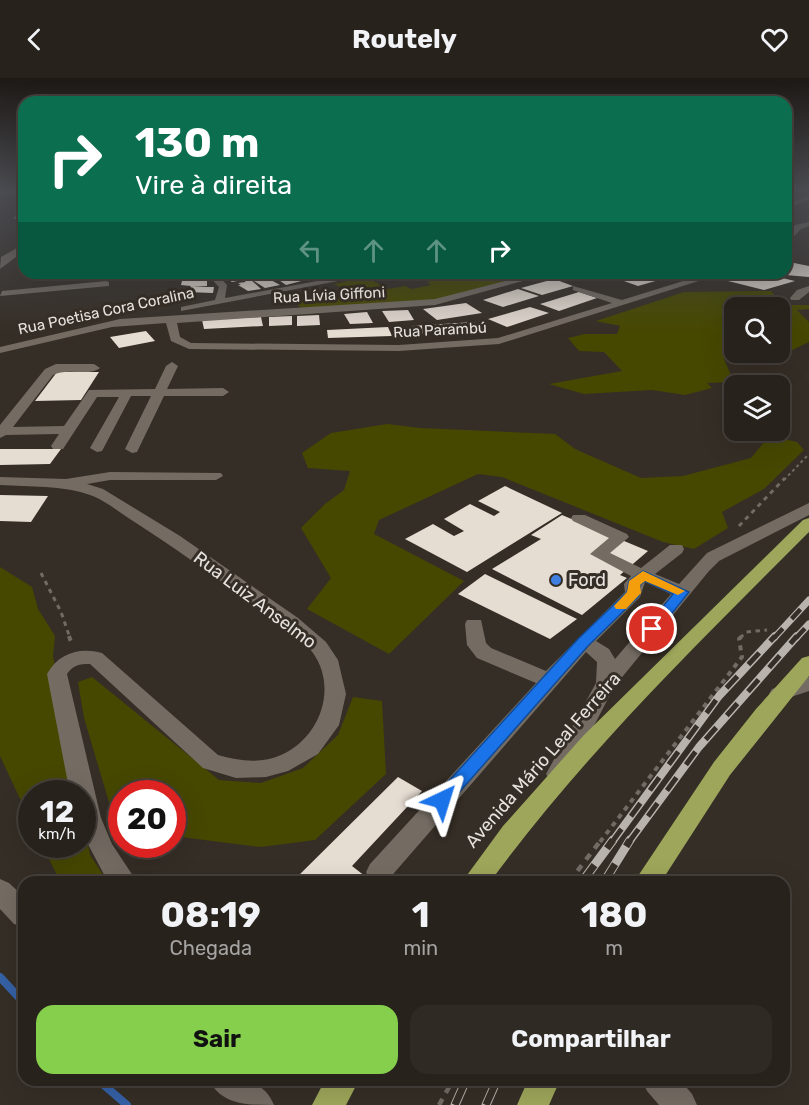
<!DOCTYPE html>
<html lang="pt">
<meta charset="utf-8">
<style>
:root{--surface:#28221c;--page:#302a25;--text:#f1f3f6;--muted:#a5a4a3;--line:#443f3b;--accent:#85cf4c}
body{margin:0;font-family:Rubik,sans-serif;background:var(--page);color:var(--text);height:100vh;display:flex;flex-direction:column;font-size:22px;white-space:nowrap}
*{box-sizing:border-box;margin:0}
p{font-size:20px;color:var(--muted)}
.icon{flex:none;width:33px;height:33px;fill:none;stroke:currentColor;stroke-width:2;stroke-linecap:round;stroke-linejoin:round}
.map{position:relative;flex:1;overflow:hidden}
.drawer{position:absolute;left:18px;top:798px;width:772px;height:210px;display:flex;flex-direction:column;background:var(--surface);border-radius:18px;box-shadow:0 6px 24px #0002,0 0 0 2px var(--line)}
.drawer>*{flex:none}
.hud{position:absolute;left:18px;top:18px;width:774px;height:183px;border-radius:18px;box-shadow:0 6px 24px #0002,0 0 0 2px var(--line);background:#0b6e4f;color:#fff;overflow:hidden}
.tools{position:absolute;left:724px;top:219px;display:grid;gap:12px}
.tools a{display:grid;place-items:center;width:66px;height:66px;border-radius:12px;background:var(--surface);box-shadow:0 6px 24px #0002,0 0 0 2px var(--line);font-size:30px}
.speed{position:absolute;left:18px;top:702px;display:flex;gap:12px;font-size:30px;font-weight:700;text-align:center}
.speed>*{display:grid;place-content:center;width:78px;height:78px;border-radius:50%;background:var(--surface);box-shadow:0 6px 24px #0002,0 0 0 2px var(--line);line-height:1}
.speed small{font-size:15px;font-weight:400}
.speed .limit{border:9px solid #d22;background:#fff;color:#111}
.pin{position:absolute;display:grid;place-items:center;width:51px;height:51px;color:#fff;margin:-26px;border:3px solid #fff;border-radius:50%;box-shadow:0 2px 6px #0007}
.me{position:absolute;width:66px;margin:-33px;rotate:41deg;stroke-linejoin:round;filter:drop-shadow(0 0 4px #0008)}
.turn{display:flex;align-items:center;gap:21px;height:126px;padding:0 18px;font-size:27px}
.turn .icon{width:78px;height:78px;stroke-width:2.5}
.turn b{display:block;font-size:42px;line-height:51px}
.lanes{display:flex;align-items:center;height:57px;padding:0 18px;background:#0003;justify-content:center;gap:30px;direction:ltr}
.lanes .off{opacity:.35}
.eta{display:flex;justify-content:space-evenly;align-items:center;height:102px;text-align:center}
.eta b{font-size:36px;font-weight:700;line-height:42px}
.action{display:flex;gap:12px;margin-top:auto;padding:12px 18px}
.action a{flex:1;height:69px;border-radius:18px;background:var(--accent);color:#111;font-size:24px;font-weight:700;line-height:69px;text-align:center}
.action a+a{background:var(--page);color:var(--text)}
header{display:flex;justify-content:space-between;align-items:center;height:78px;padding:0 18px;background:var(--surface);font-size:27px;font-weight:700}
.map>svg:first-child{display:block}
.green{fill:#464800;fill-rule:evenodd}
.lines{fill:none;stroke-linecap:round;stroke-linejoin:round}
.stream{stroke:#3561a6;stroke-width:8}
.building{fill:#e5dcd2}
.path-far3{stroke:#716b64;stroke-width:2;stroke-dasharray:3 3;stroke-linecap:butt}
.path-far2{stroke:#716b64;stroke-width:3;stroke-dasharray:4.5 4.5;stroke-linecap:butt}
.path-far1{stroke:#716b64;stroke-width:4;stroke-dasharray:5 5;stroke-linecap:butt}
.path{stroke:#716b64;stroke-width:4.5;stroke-dasharray:7 7;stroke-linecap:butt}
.minor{fill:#746c63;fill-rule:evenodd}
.highway{fill:#9da65a;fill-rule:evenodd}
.rail-far2-casing{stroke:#b8b3ad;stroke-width:7}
.rail-far1-casing{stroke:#b8b3ad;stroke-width:8}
.rail-casing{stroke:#b8b3ad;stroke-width:9}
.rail-far2{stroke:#352e26;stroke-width:4.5;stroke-dasharray:13;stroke-linecap:butt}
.rail-far1{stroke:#352e26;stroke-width:5;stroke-dasharray:16;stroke-linecap:butt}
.rail{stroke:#352e26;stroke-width:7;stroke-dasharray:21;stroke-linecap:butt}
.route{fill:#1a73e8;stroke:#114b97;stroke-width:1.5}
.slow{fill:#f59e0b}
.shop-dot{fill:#3f7fe0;stroke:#352e26;stroke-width:2}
.labels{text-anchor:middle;stroke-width:6;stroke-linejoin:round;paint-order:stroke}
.far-street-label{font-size:15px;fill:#e6e2dd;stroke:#352e26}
.poi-label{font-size:18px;fill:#e6e2dd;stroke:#352e26;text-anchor:start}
.street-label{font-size:18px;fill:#e6e2dd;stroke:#352e26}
</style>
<header><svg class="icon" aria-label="back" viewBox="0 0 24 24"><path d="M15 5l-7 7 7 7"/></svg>Routely<svg class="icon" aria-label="heart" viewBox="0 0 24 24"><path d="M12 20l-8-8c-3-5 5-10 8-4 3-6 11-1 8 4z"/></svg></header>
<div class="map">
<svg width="809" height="1027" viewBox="0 0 809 1027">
<rect width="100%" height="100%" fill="#352e26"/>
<g class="green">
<path d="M 464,195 L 540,195 L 442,221 L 302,230 L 293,224 L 351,215 L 334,206 L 366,199 L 388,211 L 405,208 L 412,211 L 431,207 L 427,204 Z"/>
<path d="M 771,213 L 783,227 L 809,227 L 809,231 L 797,232 L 809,244 L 809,264 L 784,276 L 724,281 L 734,304 L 707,305 L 712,310 L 685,317 L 652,312 L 584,316 L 549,306 L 622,293 L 604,274 L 579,273 L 568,260 L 585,256 L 617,256 L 620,248 L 596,243 L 684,214 ZM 735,230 L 780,230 L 780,274 L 735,274 Z"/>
<path d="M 387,346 L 420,350 L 555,356 L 575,371 L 641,400 L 683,398 L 751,380 L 769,358 L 797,364 L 804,372 L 764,411 L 722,434 L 728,450 L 694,471 L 663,464 L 502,399 L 478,396 L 379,442 L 374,456 L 464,503 L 389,576 L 307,531 L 331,500 L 301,450 L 325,426 L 344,412 L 350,393 L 308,390 L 302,375 L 331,355 Z"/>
<path d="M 0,489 L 32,509 L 38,531 L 55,558 L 53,578 L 78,715 L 32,716 L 31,744 L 0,678 Z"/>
<path d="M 92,599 L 219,702 L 261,705 L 303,690 L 338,657 L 353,619 L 382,623 L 386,696 L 315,762 L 261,769 L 173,758 L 172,716 L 122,716 L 121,751 L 117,751 L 84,640 L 78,604 Z"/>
<path d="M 83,738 L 90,777 L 108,804 L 63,804 L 58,799 L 42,767 L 82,766 Z"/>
</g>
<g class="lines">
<g class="stream">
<path d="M 0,899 L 24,925"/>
<path d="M 98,1002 L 127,1027"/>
</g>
</g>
<g class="building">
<path d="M 789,184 L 809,188 L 809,199 L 786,197 L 786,185 Z"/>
<path d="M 235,195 L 243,200 L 248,199 L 261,211 L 248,213 L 238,207 L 241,207 L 238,205 L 246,204 L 243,202 L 232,204 L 223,198 Z"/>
<path d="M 588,195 L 617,195 L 617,196 L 602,200 Z"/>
<path d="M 646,195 L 679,195 L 680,196 L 638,208 L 621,202 Z"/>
<path d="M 751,195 L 761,195 L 795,203 L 764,212 L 728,203 Z"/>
<path d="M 302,196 L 309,201 L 286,207 L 276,200 Z"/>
<path d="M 176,198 L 203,199 L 196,203 L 207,203 L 207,208 L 192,209 L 214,209 L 213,215 L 188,214 L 191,208 L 181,207 L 182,203 L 190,202 L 172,202 Z"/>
<path d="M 269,201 L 280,207 L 265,210 L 254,203 Z"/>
<path d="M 554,201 L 573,208 L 542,217 L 521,210 Z"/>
<path d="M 518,211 L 539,218 L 503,229 L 483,222 Z"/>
<path d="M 579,214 L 597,220 L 559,233 L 540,226 Z"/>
<path d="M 466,225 L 482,235 L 437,242 L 423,231 Z"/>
<path d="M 530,229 L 549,235 L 507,249 L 488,241 Z"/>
<path d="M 408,232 L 414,242 L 389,244 L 382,233 Z"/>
<path d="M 367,234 L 373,245 L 350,246 L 344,236 Z"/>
<path d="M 319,237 L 320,247 L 297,248 L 297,238 Z"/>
<path d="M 292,238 L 292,247 L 269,248 L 269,239 Z"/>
<path d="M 261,239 L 263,248 L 204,251 L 202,242 Z"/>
<path d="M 474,244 L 479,252 L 417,256 L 412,248 Z"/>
<path d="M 388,249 L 392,258 L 328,260 L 327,252 Z"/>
<path d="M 146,253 L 155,263 L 119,270 L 110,259 Z"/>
<path d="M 57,294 L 99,294 L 81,322 L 35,323 Z"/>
<path d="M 0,371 L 61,371 L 50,386 L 0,387 Z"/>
<path d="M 505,408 L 562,435 L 467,494 L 405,461 L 433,446 L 454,458 L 464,453 L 444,441 L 470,426 L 494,438 L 500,434 L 478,423 Z"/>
<path d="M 0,417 L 48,418 L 31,444 L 0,443 Z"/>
<path d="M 562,437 L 648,473 L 620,497 L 627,500 L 582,537 L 492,491 L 541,461 L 531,457 Z"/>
<path d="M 485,496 L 577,541 L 550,561 L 458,516 Z"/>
<path d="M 398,699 L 422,713 L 352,788 L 370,802 L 368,804 L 292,804 Z"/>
</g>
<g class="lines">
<path class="path-far3" d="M 784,402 L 809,376"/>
<g class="path-far2">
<path d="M 739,448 L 785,400"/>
<path d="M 41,495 L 61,534 L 70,560"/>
<path d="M 740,560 L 746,554 L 767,552"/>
</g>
<g class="path-far1">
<path d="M 69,558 L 72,567"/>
<path d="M 600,764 L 742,579 L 739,561 L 742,558"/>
</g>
<g class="path">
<path d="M 569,804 L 601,762"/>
<path d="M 439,1027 L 453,1002"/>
</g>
<g class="minor">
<path d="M 24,112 L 24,116 L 0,117 L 0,113 Z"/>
<path d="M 809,118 L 809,122 L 786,130 L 786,126 Z"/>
<path d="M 21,129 L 24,129 L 24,135 L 19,141 L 13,141 Z"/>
<path d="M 809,144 L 809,148 L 801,151 L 786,166 L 786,158 L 795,147 Z"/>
<path d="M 24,166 L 24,173 L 0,191 L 1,179 Z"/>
<path d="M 206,195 L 216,195 L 227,207 L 225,220 L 360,195 L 380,195 L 181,233 L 181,229 L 215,222 L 219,209 Z"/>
<path d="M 536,195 L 552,195 L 435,227 L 177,245 L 180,259 L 191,265 L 399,267 L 498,260 L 612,225 L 573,212 L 573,208 L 622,222 L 709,195 L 724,195 L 499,266 L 399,273 L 189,271 L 171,263 L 166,245 L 112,249 L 0,275 L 0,269 L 120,241 L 435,221 Z"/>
<path d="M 106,203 L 109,204 L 109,208 L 0,218 L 2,213 Z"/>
<path d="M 809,208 L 809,214 L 799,222 L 791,222 L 790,220 L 797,212 Z"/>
<path d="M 172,284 L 178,288 L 167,311 L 223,310 L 229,314 L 223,318 L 164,318 L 137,374 L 132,375 L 125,371 L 151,318 L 131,318 L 102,373 L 97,374 L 90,370 L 119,319 L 97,319 L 63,371 L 53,371 L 51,368 L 59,356 L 6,357 L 0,360 L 0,347 L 45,291 L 56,286 L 94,286 L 100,290 C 88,299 67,289 53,297 L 13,349 L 64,348 L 89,312 L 155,311 L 166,288 Z"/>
<path d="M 110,394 L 221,395 L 223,398 L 216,402 L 110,402 L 87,406 L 103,411 L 180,458 L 298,540 L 326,564 L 338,582 L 346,616 L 339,647 L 318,676 L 288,693 L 266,699 L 236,700 L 203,690 L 90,586 C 79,586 73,587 67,596 L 101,740 L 112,766 L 137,804 L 108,804 L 82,755 L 82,716 L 70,716 L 47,596 C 59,575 79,569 102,575 L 218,677 C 238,683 262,686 281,677 C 320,660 338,610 313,575 C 299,555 273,540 253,526 C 213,498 174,469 133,443 C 120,435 105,422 90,417 C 62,407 30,409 0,407 L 0,399 L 66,401 Z"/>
<path d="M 809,425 L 809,437 L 719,483 L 709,493 L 614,609 L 566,702 L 558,705 L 550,702 L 546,696 L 596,605 L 597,584 L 586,574 L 388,802 L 382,804 L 370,802 L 366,794 L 370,786 L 536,605 L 477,580 L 467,567 L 465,546 L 467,542 L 481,542 L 486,565 L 491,570 L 546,593 L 625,514 L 624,506 L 631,498 L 590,476 L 609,460 L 573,443 L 571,440 L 573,437 L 585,437 L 627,456 L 629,459 L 610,475 L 641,490 L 670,467 L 682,467 L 684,471 L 682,475 L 655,496 L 679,506 L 707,475 ZM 645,504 L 671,516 L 615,581 L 609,571 L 596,563 L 640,519 Z"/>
<path d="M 809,599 L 809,613 L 779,623 L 772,621 L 769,616 L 772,611 Z"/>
<path d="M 0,801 L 9,805 L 24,819 L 24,849 L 14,846 L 0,831 Z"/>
<path d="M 209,1002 C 236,1002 262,998 274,1027 C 246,1027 222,1027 209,1002 Z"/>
<path d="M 642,1002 L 680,1002 L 692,1016 L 697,1027 L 659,1027 L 647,1013 Z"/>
</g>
<g class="highway">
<path d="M 809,440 L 809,454 C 697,566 584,676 490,804 L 462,804 L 503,748 L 584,657 L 803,442 Z"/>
<path d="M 809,578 L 809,598 L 730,697 L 661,804 L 634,804 L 714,684 L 756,631 L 802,580 Z"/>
<path d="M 325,1002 L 359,1002 L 346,1027 L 312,1027 Z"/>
<path d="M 528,1002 L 560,1002 L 549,1027 L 517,1027 Z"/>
</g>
<defs>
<g id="rail-far2">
<path d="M 774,560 L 809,522"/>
<path d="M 796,560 L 809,546"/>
</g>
<g id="rail-far1">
<path d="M 612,764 L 719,618 L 775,558"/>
<path d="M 629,764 L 699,669 L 797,558"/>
</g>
<g id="rail">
<path d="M 582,804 L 613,762"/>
<path d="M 604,804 L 630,762"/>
<path d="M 455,1027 L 466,1002"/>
<path d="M 486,1027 L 497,1002"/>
</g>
</defs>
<use href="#rail-far2" class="rail-far2-casing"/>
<use href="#rail-far1" class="rail-far1-casing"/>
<use href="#rail" class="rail-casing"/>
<use href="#rail-far2" class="rail-far2"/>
<use href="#rail-far1" class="rail-far1"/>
<use href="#rail" class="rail"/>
</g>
<linearGradient id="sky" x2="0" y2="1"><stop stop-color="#1d1915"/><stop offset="0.44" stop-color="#4b4c52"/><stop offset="1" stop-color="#4b4c52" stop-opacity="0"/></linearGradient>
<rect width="809" height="255" fill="url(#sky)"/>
<path class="route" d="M 643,493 L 689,514 L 657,554 L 652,555 L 645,551 L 673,516 L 645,503 L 640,507 L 639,518 L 588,568 L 448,727 L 436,727 L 433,722 L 436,717 L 578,561 L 627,514 L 629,503 Z"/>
<path class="slow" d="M 643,493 L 685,513 L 678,517 L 645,503 L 640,507 L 641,515 L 626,531 L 616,531 L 614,528 L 627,514 L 629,503 Z"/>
<circle class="shop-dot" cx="556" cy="502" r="6"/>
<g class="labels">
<g class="far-street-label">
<text transform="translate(329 217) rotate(-3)" y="5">Rua Lívia Giffoni</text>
<text transform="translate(106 233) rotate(-12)" y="5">Rua Poetisa Cora Coralina</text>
<text transform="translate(440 252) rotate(-3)" y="5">Rua Parambú</text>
</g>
<g class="poi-label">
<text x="568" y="508">Ford</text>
</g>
<g class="street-label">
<text transform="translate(255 522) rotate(37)" y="6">Rua Luiz Anselmo</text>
<text transform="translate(543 682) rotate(-49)" y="6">Avenida Mário Leal Ferreira</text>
</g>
</g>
</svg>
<div class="tools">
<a><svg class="icon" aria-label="search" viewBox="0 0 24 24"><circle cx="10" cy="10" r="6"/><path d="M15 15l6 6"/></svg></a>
<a><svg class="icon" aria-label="layers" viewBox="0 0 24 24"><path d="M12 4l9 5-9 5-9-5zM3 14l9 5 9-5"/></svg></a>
</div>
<div class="speed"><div>12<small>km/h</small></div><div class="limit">20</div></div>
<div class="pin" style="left:652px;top:551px;background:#d93025"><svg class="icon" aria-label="arrive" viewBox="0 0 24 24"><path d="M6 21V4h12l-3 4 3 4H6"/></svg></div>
<svg class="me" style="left:442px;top:722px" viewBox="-20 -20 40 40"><path d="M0-17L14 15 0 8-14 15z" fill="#1a73e8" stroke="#fff" stroke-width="4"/></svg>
<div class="hud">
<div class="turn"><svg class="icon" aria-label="right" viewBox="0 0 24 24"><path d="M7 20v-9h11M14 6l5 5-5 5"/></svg><div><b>130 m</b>Vire à direita</div></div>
<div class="lanes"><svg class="icon off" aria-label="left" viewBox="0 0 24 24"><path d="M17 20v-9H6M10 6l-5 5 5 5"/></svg><svg class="icon off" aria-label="ahead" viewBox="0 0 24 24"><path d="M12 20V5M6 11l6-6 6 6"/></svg><svg class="icon off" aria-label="ahead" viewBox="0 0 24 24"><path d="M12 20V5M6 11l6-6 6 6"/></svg><svg class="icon" aria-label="right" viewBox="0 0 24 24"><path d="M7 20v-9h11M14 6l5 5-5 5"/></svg></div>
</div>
<section class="drawer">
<div class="eta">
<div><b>08:19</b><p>Chegada</p></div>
<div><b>1</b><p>min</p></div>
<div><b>180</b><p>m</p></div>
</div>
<div class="action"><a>Sair</a><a>Compartilhar</a></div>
</section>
</div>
